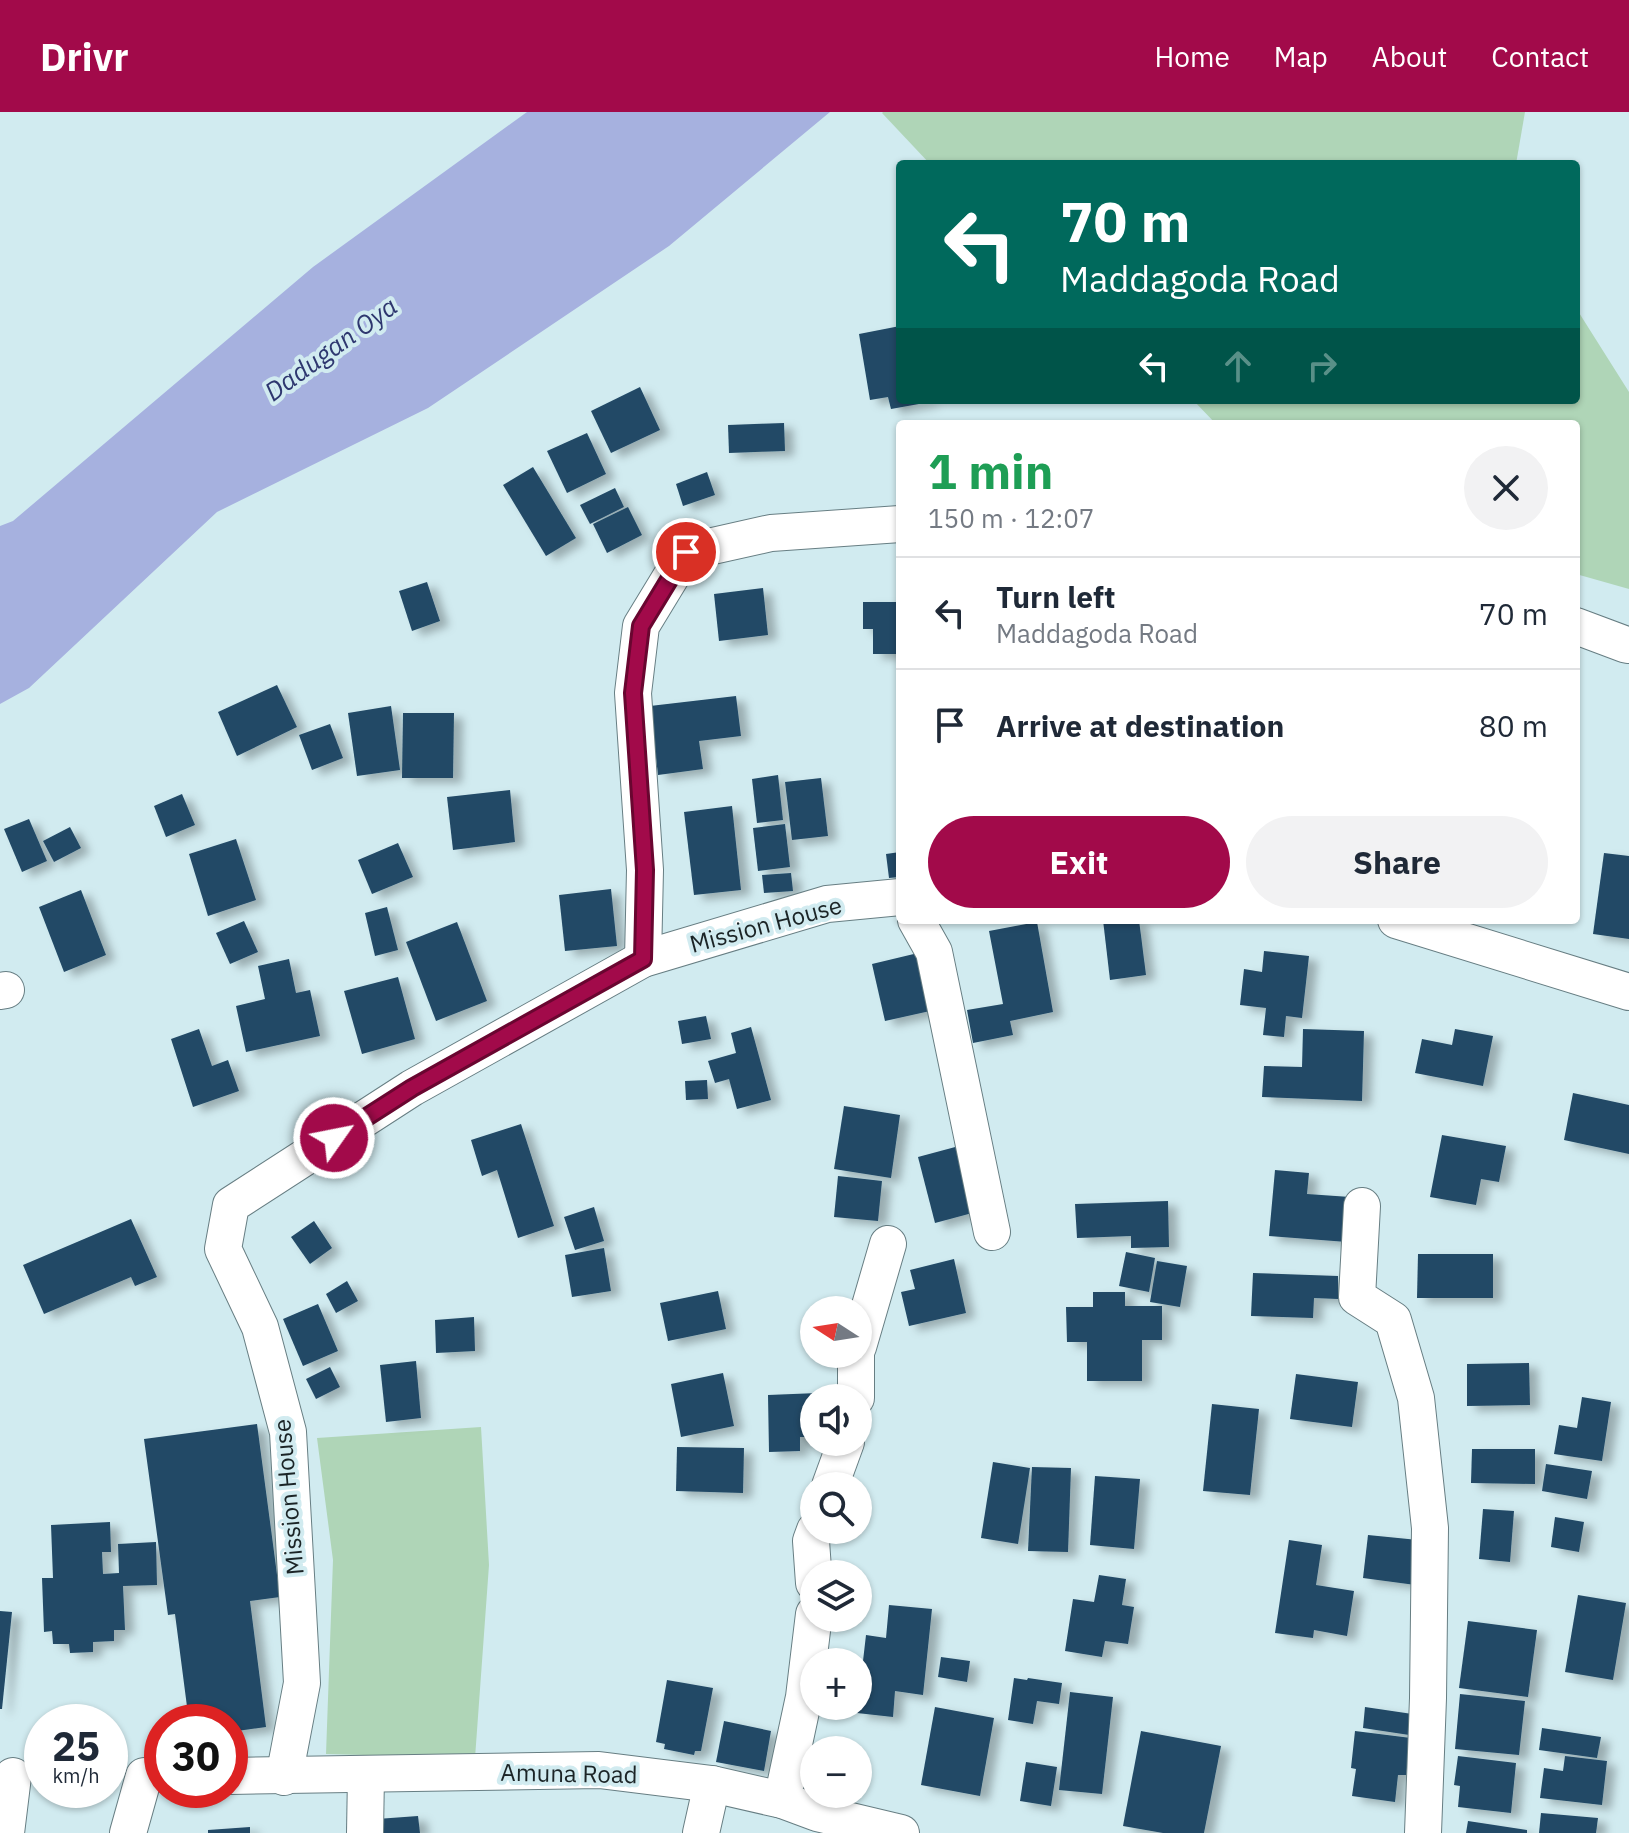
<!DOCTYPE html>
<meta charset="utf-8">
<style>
:root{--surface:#fff;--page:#f2f2f3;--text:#1f2937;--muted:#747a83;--line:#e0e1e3;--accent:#a20a4a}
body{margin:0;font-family:"IBM Plex Sans",sans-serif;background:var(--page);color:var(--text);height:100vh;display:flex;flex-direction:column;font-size:30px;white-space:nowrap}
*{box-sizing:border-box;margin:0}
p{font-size:26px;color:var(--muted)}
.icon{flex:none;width:44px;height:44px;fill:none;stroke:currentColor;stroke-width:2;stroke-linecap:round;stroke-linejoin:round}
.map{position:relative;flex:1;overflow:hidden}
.panel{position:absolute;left:896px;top:308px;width:684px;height:504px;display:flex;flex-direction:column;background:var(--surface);border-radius:8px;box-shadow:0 2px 6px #0004}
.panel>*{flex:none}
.hud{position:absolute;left:896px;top:48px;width:684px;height:244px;border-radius:8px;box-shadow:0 2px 6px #0004;background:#00695c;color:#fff;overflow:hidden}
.needle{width:52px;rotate:282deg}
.controls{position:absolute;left:800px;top:1184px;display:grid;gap:16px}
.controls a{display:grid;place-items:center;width:72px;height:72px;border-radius:50%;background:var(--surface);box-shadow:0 2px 6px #0004;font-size:40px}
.speed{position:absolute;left:24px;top:1592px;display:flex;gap:16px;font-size:40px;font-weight:700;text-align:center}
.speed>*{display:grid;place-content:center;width:104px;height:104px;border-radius:50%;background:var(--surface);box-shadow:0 2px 6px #0004;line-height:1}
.speed small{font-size:20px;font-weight:400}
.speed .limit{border:12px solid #d22;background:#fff;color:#111}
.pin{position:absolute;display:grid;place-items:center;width:68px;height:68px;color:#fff;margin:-34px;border:4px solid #fff;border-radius:50%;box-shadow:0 2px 8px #0007}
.me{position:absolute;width:88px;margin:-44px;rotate:57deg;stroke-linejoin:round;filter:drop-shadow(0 0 6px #0008)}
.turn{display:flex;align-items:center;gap:28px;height:168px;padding:0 32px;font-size:36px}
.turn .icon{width:104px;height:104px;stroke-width:2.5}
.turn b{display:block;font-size:56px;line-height:68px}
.lanes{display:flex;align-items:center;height:76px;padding:0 32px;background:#0003;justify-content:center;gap:40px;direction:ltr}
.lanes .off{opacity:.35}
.round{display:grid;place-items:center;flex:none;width:84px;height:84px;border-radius:42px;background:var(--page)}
.headline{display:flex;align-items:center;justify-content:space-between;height:136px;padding:0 32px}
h1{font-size:48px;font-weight:700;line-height:60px;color:#1e9e55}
.cta{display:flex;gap:16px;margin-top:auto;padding:16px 32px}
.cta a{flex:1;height:92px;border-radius:48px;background:var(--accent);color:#fff;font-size:32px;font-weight:700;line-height:92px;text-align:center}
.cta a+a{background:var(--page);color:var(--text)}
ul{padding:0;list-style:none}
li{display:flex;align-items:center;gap:24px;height:112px;padding:0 32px;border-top:2px solid var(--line)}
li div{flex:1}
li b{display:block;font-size:30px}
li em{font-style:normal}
header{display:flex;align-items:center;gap:48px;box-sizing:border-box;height:112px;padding:0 40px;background:var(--accent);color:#fff}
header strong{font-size:38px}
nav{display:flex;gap:44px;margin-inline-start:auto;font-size:28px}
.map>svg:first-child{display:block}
.green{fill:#afd5b7}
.water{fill:#a6b1df}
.building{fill:#214966;filter:url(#shadow)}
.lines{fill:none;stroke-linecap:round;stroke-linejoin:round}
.minor-casing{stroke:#677e83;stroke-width:38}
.minor{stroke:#fff;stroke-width:36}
.route-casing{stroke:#690630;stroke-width:20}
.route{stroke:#a20a4a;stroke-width:14}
.labels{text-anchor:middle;stroke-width:8;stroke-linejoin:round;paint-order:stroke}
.street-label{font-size:24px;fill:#1b2426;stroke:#d1ebf0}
.water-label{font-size:26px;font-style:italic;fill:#2e376f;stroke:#d1ebf0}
</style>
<header>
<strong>Drivr</strong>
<nav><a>Home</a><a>Map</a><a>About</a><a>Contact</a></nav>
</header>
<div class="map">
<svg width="1629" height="1721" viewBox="0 0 1629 1721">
<defs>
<filter id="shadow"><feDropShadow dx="9" dy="5" stdDeviation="4" flood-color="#0004"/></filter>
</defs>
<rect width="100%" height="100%" fill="#d1ebf0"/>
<g class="green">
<path d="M 883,0 L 1525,0 L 1516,52 L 930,52 L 882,1 Z"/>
<path d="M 1576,196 L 1629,280 L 1629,477 L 1576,462 L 1576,312 L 1216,312 L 1193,288 L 1576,288 Z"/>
<path d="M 481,1315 L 489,1453 L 475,1646 L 326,1642 L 333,1448 L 317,1326 Z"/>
</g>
<path class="water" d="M 527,0 L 830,0 L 669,134 L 428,296 L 217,400 L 29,576 L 0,592 L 0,414 L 13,409 L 313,155 Z"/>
<g class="building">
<path d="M 900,214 L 900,288 L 930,288 L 930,290 L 891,297 L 888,285 L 870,288 L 859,222 Z"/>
<path d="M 640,275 L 660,318 L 611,341 L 591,299 Z"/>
<path d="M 784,311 L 785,339 L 729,341 L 728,313 Z"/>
<path d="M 587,321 L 606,362 L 567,381 L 547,339 Z"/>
<path d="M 533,355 L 576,426 L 546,444 L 503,373 Z"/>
<path d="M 707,360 L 715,383 L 683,394 L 676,372 Z"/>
<path d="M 615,376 L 624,395 L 590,412 L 580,393 Z"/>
<path d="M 628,395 L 642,423 L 607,441 L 593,412 Z"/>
<path d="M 427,470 L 440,509 L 412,519 L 399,479 Z"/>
<path d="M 763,476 L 768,523 L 719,529 L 714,482 Z"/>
<path d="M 863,490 L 900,490 L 900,542 L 873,542 L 873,517 L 863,517 Z"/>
<path d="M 277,573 L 297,615 L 237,644 L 218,600 Z"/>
<path d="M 736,584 L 741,624 L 699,629 L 703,657 L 658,663 L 650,594 Z"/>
<path d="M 391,594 L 400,658 L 357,664 L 348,601 Z"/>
<path d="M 403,601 L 454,601 L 453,666 L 402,666 Z"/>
<path d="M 330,612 L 343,646 L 312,658 L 299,623 Z"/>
<path d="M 778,663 L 783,708 L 757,711 L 752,667 Z"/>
<path d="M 821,666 L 828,724 L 792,728 L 785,670 Z"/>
<path d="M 510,678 L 515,730 L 453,738 L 447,685 Z"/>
<path d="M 182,682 L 195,713 L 166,725 L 154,694 Z"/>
<path d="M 732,694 L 741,778 L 694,783 L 684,700 Z"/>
<path d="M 29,707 L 47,749 L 22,760 L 4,717 Z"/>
<path d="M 785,712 L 790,755 L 758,759 L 753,716 Z"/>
<path d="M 70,715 L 81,736 L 54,750 L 43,729 Z"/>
<path d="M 236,727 L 256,788 L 208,804 L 189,742 Z"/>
<path d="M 398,731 L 413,765 L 372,782 L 358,748 Z"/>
<path d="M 900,740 L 900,765 L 889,766 L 886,742 Z"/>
<path d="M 1604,741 L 1629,744 L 1629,827 L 1593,822 Z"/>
<path d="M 791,761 L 793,779 L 764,781 L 762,763 Z"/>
<path d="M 611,777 L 617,834 L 565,839 L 559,783 Z"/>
<path d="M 81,778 L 106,843 L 64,860 L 39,795 Z"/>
<path d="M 387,795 L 398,838 L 375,844 L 365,801 Z"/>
<path d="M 1103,808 L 1139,808 L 1146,863 L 1110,868 Z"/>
<path d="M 244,809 L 258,840 L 230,852 L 216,821 Z"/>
<path d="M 457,810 L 487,889 L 436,909 L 406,830 Z"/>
<path d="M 1037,810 L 1053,900 L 1010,909 L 1013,923 L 973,931 L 967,898 L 1003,892 L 989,819 Z"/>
<path d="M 1264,839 L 1309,844 L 1302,906 L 1286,904 L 1284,925 L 1263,923 L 1266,896 L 1240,893 L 1244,857 L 1262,860 Z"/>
<path d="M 918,841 L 930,899 L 885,909 L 872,852 Z"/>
<path d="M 289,847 L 296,881 L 310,878 L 320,924 L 246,940 L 236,894 L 265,887 L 258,854 Z"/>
<path d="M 398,865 L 415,927 L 362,942 L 344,879 Z"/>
<path d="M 706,904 L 711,927 L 682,932 L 678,909 Z"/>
<path d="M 751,915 L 771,988 L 737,997 L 729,967 L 715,971 L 708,949 L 736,941 L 731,921 Z"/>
<path d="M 199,917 L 212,954 L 228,948 L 239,979 L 193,995 L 171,927 Z"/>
<path d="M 1303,917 L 1364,919 L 1362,989 L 1262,985 L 1264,954 L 1302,955 Z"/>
<path d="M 1455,917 L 1493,924 L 1483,974 L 1415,961 L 1422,927 L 1452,933 Z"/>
<path d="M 707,968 L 708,987 L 686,988 L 685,969 Z"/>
<path d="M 1573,981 L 1629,993 L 1629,1042 L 1564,1028 Z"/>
<path d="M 844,994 L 900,1003 L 891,1066 L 834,1057 Z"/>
<path d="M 521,1012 L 554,1114 L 518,1126 L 497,1058 L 482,1064 L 471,1028 Z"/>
<path d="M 1442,1023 L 1506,1034 L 1499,1070 L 1481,1067 L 1476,1093 L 1430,1085 Z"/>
<path d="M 959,1034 L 976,1100 L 935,1111 L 918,1045 Z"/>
<path d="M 1275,1058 L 1309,1061 L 1307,1082 L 1350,1085 L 1347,1130 L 1269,1124 Z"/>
<path d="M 838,1064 L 882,1069 L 878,1109 L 834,1105 Z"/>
<path d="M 1168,1089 L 1169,1135 L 1131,1136 L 1131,1124 L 1077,1126 L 1075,1092 Z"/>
<path d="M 594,1095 L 604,1129 L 575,1138 L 564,1105 Z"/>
<path d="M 131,1107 L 157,1165 L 135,1174 L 131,1165 L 44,1202 L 23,1153 Z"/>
<path d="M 314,1109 L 332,1136 L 310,1152 L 291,1125 Z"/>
<path d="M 604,1136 L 611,1179 L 572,1185 L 565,1143 Z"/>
<path d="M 1126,1140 L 1155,1146 L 1149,1180 L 1119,1174 Z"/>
<path d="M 1418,1142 L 1493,1142 L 1493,1186 L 1417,1186 Z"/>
<path d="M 954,1147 L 966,1201 L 909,1214 L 901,1180 L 915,1177 L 910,1158 Z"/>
<path d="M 1157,1149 L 1187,1154 L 1180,1195 L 1150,1190 Z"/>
<path d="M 1253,1161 L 1338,1164 L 1338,1187 L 1314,1186 L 1313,1206 L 1251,1204 Z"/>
<path d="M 347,1169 L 358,1189 L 336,1201 L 326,1182 Z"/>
<path d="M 718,1179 L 726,1217 L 668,1229 L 660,1191 Z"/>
<path d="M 1093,1180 L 1125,1180 L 1125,1194 L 1162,1194 L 1162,1228 L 1142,1228 L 1142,1269 L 1087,1269 L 1087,1230 L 1067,1230 L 1066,1195 L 1093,1195 Z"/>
<path d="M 318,1192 L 338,1239 L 303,1254 L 283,1207 Z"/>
<path d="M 474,1205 L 475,1239 L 436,1241 L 435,1208 Z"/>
<path d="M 416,1249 L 421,1306 L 386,1310 L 380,1253 Z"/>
<path d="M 1529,1251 L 1530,1293 L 1467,1294 L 1467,1252 Z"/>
<path d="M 330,1255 L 340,1275 L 316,1287 L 306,1267 Z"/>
<path d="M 723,1261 L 734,1314 L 681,1325 L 671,1272 Z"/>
<path d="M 1296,1262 L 1358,1270 L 1352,1315 L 1290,1307 Z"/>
<path d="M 818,1281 L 818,1286 L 814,1286 L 814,1325 L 800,1325 L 800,1339 L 769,1340 L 768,1283 Z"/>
<path d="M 1582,1285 L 1611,1290 L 1602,1349 L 1554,1342 L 1559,1313 L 1577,1316 Z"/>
<path d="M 1212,1292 L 1259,1297 L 1250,1383 L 1203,1379 Z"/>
<path d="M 257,1312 L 280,1485 L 250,1489 L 266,1615 L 230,1620 L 230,1610 L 189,1610 L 175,1502 L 168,1503 L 144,1327 Z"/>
<path d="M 677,1335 L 744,1336 L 743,1381 L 676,1379 Z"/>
<path d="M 1472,1337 L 1535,1337 L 1535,1372 L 1471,1371 Z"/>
<path d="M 993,1350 L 1030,1356 L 1018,1432 L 981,1426 Z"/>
<path d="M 1546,1352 L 1592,1359 L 1587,1387 L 1542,1379 Z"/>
<path d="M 1032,1355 L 1071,1356 L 1068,1440 L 1028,1439 Z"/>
<path d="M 1095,1364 L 1140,1367 L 1134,1437 L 1090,1433 Z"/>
<path d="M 1483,1397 L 1514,1399 L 1510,1450 L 1479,1447 Z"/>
<path d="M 1555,1405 L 1584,1410 L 1579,1440 L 1551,1435 Z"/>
<path d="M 110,1410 L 111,1440 L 102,1440 L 103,1462 L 119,1461 L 118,1432 L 156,1430 L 157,1473 L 123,1474 L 125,1518 L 114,1518 L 114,1529 L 93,1530 L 93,1540 L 70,1541 L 69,1532 L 53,1532 L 52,1519 L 44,1520 L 42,1466 L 53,1466 L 51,1413 Z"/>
<path d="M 1368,1423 L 1428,1429 L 1423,1474 L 1363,1466 Z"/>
<path d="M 1289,1428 L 1322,1433 L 1316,1473 L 1354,1479 L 1347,1524 L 1314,1518 L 1313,1526 L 1275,1521 Z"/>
<path d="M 1099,1463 L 1126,1467 L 1122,1493 L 1134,1495 L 1128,1532 L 1105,1529 L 1102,1545 L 1065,1539 L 1073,1487 L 1094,1490 Z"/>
<path d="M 1578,1483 L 1626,1491 L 1613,1568 L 1565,1560 Z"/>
<path d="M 889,1493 L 932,1497 L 923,1583 L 895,1579 L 893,1605 L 857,1601 L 866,1523 L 886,1526 Z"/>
<path d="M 0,1499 L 12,1500 L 2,1597 L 0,1597 Z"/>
<path d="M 1468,1509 L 1537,1518 L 1528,1585 L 1459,1576 Z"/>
<path d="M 941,1545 L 970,1549 L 967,1570 L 938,1565 Z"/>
<path d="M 1014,1566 L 1027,1568 L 1028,1566 L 1062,1571 L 1059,1592 L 1037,1589 L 1033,1612 L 1008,1608 Z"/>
<path d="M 667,1568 L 713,1576 L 701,1639 L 695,1639 L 694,1643 L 664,1637 L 665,1632 L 656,1630 Z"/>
<path d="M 1070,1580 L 1113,1585 L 1102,1682 L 1059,1678 Z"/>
<path d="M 1460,1582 L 1525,1589 L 1519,1643 L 1455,1637 Z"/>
<path d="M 935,1595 L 994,1606 L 980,1684 L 921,1673 Z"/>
<path d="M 1365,1595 L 1419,1603 L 1416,1624 L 1363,1616 Z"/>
<path d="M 724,1609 L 771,1619 L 764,1659 L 716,1650 Z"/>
<path d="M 1542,1616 L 1601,1625 L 1597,1646 L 1539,1638 Z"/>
<path d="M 1141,1619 L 1221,1634 L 1204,1721 L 1163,1721 L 1123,1714 Z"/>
<path d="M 1355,1619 L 1411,1626 L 1406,1663 L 1398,1663 L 1395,1690 L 1352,1684 L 1356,1657 L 1351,1656 Z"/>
<path d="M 1458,1644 L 1516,1651 L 1511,1701 L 1458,1695 L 1460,1674 L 1454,1673 Z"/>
<path d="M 1565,1644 L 1607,1649 L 1602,1693 L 1540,1686 L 1544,1656 L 1563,1659 Z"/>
<path d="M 1026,1650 L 1057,1655 L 1051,1694 L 1020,1689 Z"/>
<path d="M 1541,1701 L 1598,1706 L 1596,1721 L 1539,1721 Z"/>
<path d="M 418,1704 L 420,1721 L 378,1721 L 377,1707 Z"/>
<path d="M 1468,1709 L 1527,1718 L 1527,1721 L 1466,1721 Z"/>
<path d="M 250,1715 L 250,1721 L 208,1721 L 208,1718 Z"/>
</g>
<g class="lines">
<defs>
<g id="minor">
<path d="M 1576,514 L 1624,532 L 1629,533"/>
<path d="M 916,808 L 934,840 L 992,1120"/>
<path d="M 1396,808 L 1629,880"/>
<path d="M 643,847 L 645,758 L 633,581 L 641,514 L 686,440 L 771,421 L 900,412"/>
<path d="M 0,879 L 6,878"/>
<path d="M 1362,1094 L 1357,1185 L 1393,1208 L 1416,1286 L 1430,1416 L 1428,1586 L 1423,1721"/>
<path d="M 858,1235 L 888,1132"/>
<path d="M 856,1242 L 856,1286"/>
<path d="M 830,1374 L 846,1330"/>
<path d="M 814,1471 L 811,1429 L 815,1418"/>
<path d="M 230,1664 L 599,1658 L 712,1672 L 782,1688 L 817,1701 L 901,1721"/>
<path d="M 284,1665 L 302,1571 L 288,1320 L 260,1215 L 223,1137 L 231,1093 L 412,976 L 643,847 L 827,792 L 900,785"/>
<path d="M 782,1688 L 804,1585 L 814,1502"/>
<path d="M 6,1721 L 13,1664"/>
<path d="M 128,1721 L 144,1664"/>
<path d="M 365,1721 L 366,1663"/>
<path d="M 701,1721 L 712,1672"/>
</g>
</defs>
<use href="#minor" class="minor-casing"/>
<use href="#minor" class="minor"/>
</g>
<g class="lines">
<defs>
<path id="route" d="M 334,1026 L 412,976 L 643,847 L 645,758 L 633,581 L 641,514 L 686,440"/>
</defs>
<use href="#route" class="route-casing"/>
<use href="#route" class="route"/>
</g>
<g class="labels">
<g class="street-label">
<text transform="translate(766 813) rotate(-15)" y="8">Mission House</text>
<text transform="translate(289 1385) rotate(-95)" y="8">Mission House</text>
<text transform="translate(569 1662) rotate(1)" y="8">Amuna Road</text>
</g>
<g class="water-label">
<text transform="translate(331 237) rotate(-36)" y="9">Dadugan Oya</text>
</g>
</g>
</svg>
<div class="controls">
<a><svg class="needle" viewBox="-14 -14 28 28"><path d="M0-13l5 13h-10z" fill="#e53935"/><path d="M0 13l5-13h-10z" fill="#747a83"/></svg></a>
<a><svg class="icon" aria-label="sound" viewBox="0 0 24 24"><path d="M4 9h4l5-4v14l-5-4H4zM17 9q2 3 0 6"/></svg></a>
<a><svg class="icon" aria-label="search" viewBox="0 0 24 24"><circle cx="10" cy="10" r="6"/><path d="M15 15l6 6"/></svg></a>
<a><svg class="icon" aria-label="layers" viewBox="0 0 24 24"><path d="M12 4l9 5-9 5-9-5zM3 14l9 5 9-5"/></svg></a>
<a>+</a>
<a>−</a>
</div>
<div class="speed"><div>25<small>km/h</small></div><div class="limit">30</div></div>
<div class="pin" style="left:686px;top:440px;background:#d93025"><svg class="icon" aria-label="arrive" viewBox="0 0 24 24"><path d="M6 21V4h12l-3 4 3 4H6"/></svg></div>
<svg class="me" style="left:334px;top:1026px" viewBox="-20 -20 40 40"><circle r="17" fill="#a20a4a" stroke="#fff" stroke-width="3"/><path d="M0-11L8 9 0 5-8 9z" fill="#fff"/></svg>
<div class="hud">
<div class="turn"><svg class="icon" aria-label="left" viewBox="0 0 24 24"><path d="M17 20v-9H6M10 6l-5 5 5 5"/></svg><div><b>70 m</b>Maddagoda Road</div></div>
<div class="lanes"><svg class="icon" aria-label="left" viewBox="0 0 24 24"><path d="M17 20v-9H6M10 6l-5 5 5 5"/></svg><svg class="icon off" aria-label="ahead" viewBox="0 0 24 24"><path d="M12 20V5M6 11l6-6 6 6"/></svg><svg class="icon off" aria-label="right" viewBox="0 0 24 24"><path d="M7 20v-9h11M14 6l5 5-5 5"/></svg></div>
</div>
<section class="panel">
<div class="headline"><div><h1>1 min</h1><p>150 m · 12:07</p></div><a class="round"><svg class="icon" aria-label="close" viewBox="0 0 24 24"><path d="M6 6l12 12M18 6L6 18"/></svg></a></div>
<ul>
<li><svg class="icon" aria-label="left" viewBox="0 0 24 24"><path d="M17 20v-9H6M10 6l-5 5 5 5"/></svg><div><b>Turn left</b><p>Maddagoda Road</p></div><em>70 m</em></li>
<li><svg class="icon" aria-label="arrive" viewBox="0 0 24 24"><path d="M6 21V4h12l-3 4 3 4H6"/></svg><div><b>Arrive at destination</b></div><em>80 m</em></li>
</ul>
<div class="cta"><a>Exit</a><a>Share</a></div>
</section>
</div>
